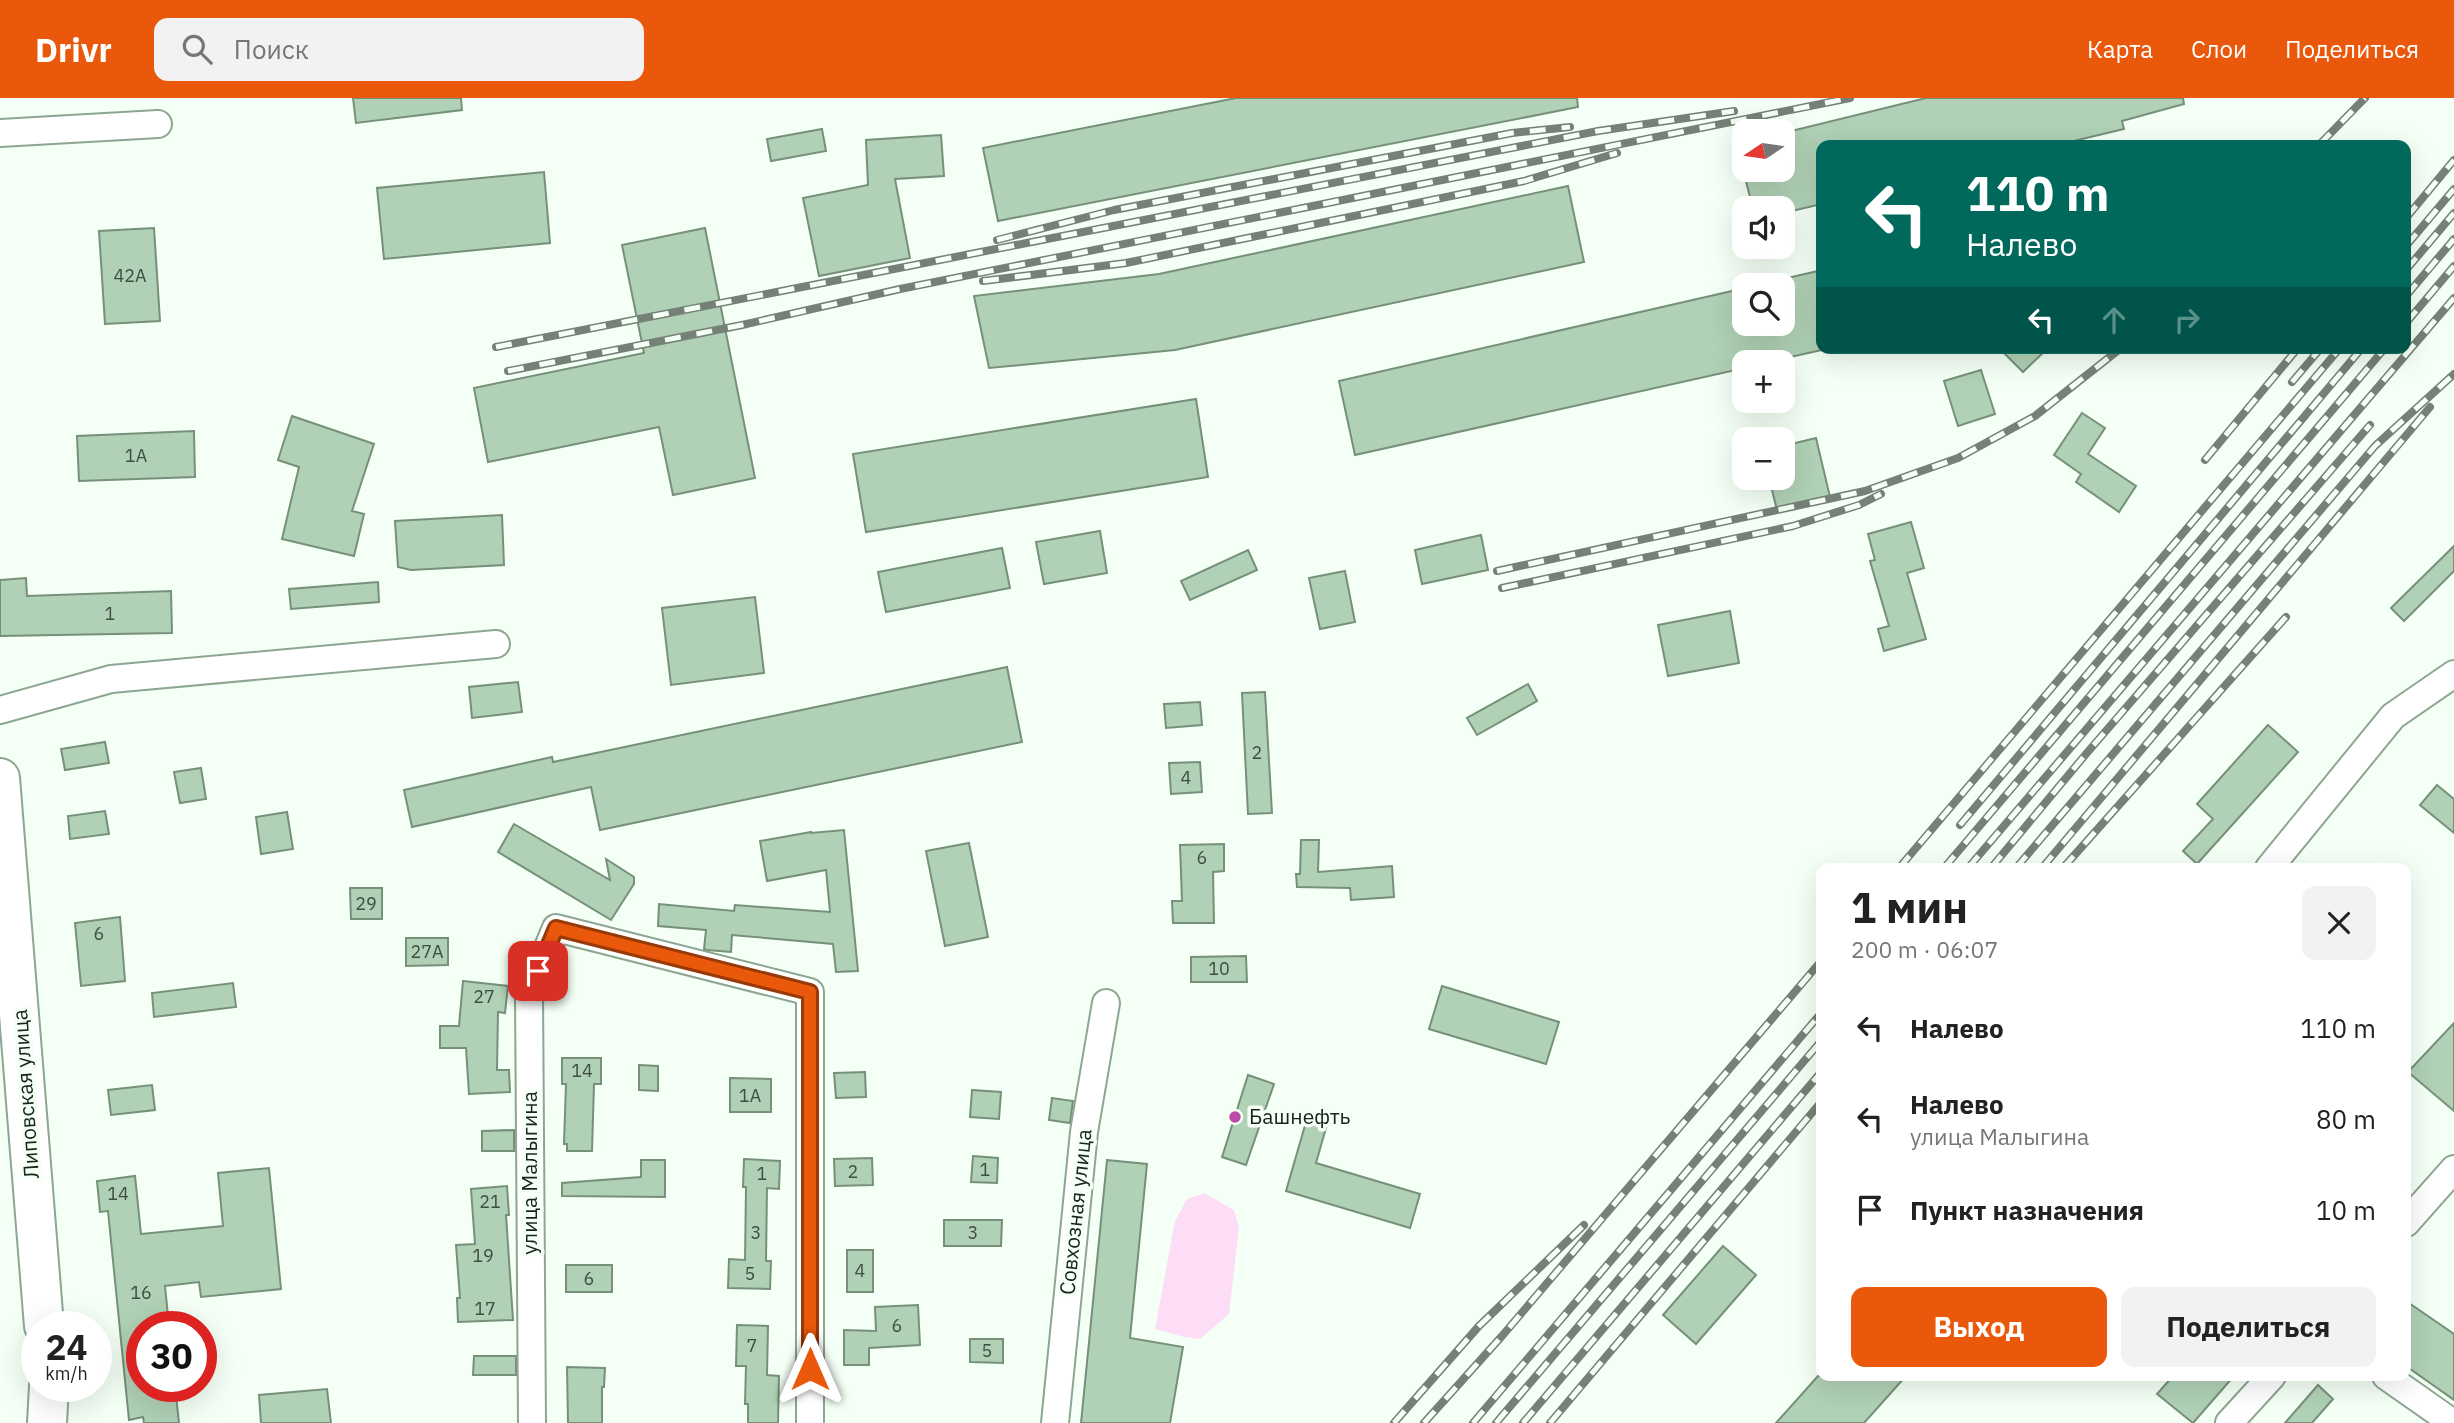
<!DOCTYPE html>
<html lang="ru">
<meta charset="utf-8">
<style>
:root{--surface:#fff;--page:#f2f2f2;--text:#222;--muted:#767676;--accent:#ea580c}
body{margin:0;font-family:"IBM Plex Sans",sans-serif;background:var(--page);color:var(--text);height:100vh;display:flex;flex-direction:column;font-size:26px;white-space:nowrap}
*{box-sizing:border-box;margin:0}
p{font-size:23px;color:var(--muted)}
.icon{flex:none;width:38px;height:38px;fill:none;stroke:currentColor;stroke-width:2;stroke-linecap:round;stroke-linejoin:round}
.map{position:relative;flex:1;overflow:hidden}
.sheet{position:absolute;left:1816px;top:765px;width:595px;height:518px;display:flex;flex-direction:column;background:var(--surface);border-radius:14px;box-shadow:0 7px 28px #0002}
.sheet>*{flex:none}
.guide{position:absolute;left:1816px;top:42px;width:595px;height:214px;border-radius:14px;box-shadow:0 7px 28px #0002;background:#00695c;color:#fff;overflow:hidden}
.needle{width:46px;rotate:257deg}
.controls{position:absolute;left:1732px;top:21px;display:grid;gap:14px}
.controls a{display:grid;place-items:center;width:63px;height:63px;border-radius:14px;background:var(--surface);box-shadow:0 7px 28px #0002;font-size:35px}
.speed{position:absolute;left:21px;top:1213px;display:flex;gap:14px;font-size:35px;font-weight:700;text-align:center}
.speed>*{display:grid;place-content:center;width:91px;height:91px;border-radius:50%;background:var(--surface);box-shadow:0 7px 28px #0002;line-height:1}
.speed small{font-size:18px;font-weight:400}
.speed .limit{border:10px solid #d22;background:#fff;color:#111}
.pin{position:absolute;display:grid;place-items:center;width:60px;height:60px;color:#fff;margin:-30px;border-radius:14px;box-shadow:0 4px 10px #0006}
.me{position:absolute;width:77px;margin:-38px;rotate:0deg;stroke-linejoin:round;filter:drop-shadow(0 0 5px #0008)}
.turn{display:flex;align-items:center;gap:24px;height:147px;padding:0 35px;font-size:32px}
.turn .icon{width:91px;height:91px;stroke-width:2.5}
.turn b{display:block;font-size:49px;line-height:60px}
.lanes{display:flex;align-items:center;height:66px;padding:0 35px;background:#0003;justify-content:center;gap:35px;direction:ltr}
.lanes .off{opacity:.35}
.round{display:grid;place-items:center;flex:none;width:74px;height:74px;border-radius:14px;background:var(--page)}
.summary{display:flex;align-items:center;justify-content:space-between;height:119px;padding:0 35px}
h1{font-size:42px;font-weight:700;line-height:52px}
.cta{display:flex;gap:14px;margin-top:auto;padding:14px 35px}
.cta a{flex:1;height:80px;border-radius:14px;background:var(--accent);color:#fff;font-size:28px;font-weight:700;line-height:80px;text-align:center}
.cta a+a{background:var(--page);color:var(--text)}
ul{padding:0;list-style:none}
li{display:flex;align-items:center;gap:21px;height:91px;padding:0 35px}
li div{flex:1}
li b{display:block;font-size:26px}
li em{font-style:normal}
header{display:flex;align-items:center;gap:42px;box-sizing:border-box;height:98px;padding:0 35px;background:var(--accent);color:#fff}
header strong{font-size:33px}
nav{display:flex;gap:38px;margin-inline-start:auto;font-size:24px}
.search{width:490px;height:63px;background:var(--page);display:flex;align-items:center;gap:18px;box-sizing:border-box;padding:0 24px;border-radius:14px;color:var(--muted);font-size:26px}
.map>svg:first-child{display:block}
.green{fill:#fdddf6}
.building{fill:#b0d1b5;stroke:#76907a;stroke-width:2}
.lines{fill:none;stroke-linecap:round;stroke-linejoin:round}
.street-casing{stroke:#8da691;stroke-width:30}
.secondary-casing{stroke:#8da691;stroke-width:42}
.street{stroke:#fff;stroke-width:26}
.secondary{stroke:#fff;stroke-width:38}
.rail-casing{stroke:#758077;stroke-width:8}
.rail{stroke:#f4fff5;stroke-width:5;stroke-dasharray:16;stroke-linecap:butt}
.route-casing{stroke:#983908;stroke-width:18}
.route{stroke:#ea580c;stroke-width:12}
.poi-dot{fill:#ba4ba9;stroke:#f4fff5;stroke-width:2.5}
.labels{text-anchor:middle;stroke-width:7;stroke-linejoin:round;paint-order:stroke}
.number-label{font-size:18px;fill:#3f4e42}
.street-label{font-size:21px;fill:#19231b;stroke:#f4fff5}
.poi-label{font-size:21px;fill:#19231b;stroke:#f4fff5;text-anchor:start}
</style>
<header>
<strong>Drivr</strong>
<div class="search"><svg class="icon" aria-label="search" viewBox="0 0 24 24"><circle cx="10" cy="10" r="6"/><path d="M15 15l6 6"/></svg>Поиск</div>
<nav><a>Карта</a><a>Слои</a><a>Поделиться</a></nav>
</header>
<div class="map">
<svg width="2454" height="1325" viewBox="0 0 2454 1325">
<rect width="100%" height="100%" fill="#f4fff5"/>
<path class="green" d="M 1204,1095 L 1234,1112 L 1239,1130 L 1229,1216 L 1200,1241 L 1184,1239 L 1155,1231 L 1175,1123 L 1187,1101 Z"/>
<g class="building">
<path d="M 353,0 L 461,0 L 462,12 L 356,25 Z"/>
<path d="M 1236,0 L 1577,0 L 1578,9 L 998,123 L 983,50 Z"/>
<path d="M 1926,0 L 2183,0 L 2184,6 L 2122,23 L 2124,31 L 2057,47 L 1822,47 L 1822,106 L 1783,115 L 1783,110 L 1753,110 L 1743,72 L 1783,72 L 1783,35 Z"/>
<path d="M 822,31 L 826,53 L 771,63 L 767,41 Z"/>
<path d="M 941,37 L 944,78 L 895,81 L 910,160 L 819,178 L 803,100 L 868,87 L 866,42 Z"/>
<path d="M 544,74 L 550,145 L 384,161 L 377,90 Z"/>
<path d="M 1568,88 L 1584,164 L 1175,252 L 989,270 L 974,198 L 1159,176 Z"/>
<path d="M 154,130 L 160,223 L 105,226 L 99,133 Z"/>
<path d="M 705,130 L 755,380 L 673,397 L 659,329 L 488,364 L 474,290 L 644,255 L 622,147 Z"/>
<path d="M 1822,172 L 1822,252 L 1768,264 L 1745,264 L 1745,270 L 1355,357 L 1339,283 L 1745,190 L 1745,226 L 1783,226 L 1783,181 Z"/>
<path d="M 1999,250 L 2048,250 L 2023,274 Z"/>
<path d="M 1981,272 L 1995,316 L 1958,328 L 1944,283 Z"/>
<path d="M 1196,301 L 1208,379 L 866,434 L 853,356 Z"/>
<path d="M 2082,315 L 2105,330 L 2088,356 L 2136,388 L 2119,414 L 2076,384 L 2081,376 L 2054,357 Z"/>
<path d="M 292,318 L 374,346 L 352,413 L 364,416 L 354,458 L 282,441 L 299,369 L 278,362 Z"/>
<path d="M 194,333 L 195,379 L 79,383 L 77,338 Z"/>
<path d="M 1816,340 L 1830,399 L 1777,412 L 1769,380 L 1783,380 L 1783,348 Z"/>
<path d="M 502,417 L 504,467 L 411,472 L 398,469 L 395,423 Z"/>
<path d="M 1911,424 L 1924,470 L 1907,475 L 1926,541 L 1884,553 L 1878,531 L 1889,528 L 1870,463 L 1875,462 L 1868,436 Z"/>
<path d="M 1100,433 L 1107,475 L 1044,486 L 1036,444 Z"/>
<path d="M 1481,437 L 1488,472 L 1422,486 L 1415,452 Z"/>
<path d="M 2454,448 L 2454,473 L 2404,523 L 2391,510 Z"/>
<path d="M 1002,450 L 1010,490 L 886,514 L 878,474 Z"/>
<path d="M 1248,452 L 1257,472 L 1190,502 L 1181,483 Z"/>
<path d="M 1345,473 L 1355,524 L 1320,531 L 1309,480 Z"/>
<path d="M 26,480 L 27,498 L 171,493 L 172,535 L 0,538 L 0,482 Z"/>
<path d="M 378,484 L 379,504 L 291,511 L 289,491 Z"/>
<path d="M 755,499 L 764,575 L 671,587 L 662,510 Z"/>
<path d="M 1730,513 L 1739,565 L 1668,578 L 1658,527 Z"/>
<path d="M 1007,569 L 1022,644 L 600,732 L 591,689 L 412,729 L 404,692 L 552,659 L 553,664 Z"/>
<path d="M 518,584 L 522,614 L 472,620 L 469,589 Z"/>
<path d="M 1528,586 L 1537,603 L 1477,637 L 1467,620 Z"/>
<path d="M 1265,594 L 1272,715 L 1248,716 L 1242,595 Z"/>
<path d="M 1200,604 L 1202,627 L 1166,630 L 1164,606 Z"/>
<path d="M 2268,627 L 2298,654 L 2197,766 L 2183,753 L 2213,721 L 2197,706 Z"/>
<path d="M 105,644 L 109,665 L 65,672 L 61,651 Z"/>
<path d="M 1200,664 L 1202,694 L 1171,696 L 1169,665 Z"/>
<path d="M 201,670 L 206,701 L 180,705 L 174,674 Z"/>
<path d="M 2437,687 L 2454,701 L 2454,735 L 2420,707 Z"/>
<path d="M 105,713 L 109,736 L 70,741 L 68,718 Z"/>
<path d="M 287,714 L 293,751 L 261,756 L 256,719 Z"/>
<path d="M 514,726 L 610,782 L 606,761 L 634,779 L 634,786 L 611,822 L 498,754 Z"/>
<path d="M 844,732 L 858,873 L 836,874 L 833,846 L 732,837 L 731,854 L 707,852 L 704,851 L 706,832 L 658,828 L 659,806 L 734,813 L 735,807 L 830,814 L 826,772 L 767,783 L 760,743 L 811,734 L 811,735 Z"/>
<path d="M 1301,742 L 1319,742 L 1318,774 L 1392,768 L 1394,799 L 1351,802 L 1350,790 L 1297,789 L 1296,776 L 1300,776 Z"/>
<path d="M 969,745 L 988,839 L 945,848 L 926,753 Z"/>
<path d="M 1224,746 L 1224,773 L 1213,774 L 1214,825 L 1173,825 L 1172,803 L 1182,803 L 1180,747 Z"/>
<path d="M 350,790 L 382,790 L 382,821 L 351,821 Z"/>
<path d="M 120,819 L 125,883 L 81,888 L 75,825 Z"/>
<path d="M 406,840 L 448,840 L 448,867 L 406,868 Z"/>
<path d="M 1246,858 L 1247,884 L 1191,884 L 1191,859 Z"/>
<path d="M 463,883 L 508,888 L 505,915 L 498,914 L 497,972 L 509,972 L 510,994 L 469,996 L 466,950 L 440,950 L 440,928 L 459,928 Z"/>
<path d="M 233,885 L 236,909 L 154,919 L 152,895 Z"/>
<path d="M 1442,888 L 1559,924 L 1546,966 L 1429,931 Z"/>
<path d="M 2454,925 L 2454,1013 L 2408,974 Z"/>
<path d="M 562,960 L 601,960 L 601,986 L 594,986 L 592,1053 L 567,1053 L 567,1046 L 564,1046 L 566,986 L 562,986 Z"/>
<path d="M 639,967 L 658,968 L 658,993 L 639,992 Z"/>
<path d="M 865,974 L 866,999 L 836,1000 L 834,975 Z"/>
<path d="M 1248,977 L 1274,986 L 1246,1067 L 1222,1059 Z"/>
<path d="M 730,980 L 771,981 L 771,1014 L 730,1014 Z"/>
<path d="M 152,987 L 155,1012 L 111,1017 L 108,992 Z"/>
<path d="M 972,992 L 1001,994 L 999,1021 L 970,1019 Z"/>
<path d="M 1052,1000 L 1073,1003 L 1070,1025 L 1049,1022 Z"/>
<path d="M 1308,1017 L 1328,1023 L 1316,1065 L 1420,1096 L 1410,1130 L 1286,1093 Z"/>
<path d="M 514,1032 L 514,1053 L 482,1053 L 482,1033 Z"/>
<path d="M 973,1058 L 998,1060 L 997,1085 L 971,1084 Z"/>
<path d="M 872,1060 L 873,1087 L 835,1088 L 834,1061 Z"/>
<path d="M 744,1061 L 780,1063 L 779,1091 L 767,1090 L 766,1163 L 771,1163 L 770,1191 L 728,1190 L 729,1161 L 745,1162 L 746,1089 L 743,1089 Z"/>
<path d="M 641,1062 L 665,1062 L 665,1099 L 562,1098 L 562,1085 L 641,1079 Z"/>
<path d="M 1107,1062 L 1147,1066 L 1130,1240 L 1183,1249 L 1170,1325 L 1081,1325 Z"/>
<path d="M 269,1070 L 281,1191 L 201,1199 L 199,1184 L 165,1188 L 169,1228 L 142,1228 L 142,1288 L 175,1288 L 179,1325 L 144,1325 L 143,1319 L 129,1322 L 108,1113 L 100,1114 L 97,1083 L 135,1078 L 141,1136 L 223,1128 L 218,1075 Z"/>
<path d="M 507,1088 L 509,1117 L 506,1117 L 513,1222 L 458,1224 L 457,1200 L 460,1200 L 456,1147 L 475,1146 L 471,1091 Z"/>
<path d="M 944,1122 L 1002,1122 L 1001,1148 L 944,1148 Z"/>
<path d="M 1723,1148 L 1756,1177 L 1696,1246 L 1663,1217 Z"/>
<rect x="847" y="1152" width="26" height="42"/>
<rect x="566" y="1167" width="46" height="27"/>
<path d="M 2406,1203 L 2454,1236 L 2454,1302 L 2406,1268 Z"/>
<path d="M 918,1207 L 920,1247 L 869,1250 L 869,1267 L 844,1267 L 844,1232 L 876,1233 L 875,1209 Z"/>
<path d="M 737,1227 L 768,1228 L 767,1277 L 779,1278 L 778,1325 L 748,1325 L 748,1306 L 745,1306 L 746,1268 L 736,1268 Z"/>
<path d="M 970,1241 L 1003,1241 L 1003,1265 L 970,1264 Z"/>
<path d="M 474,1258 L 516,1258 L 516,1277 L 473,1277 Z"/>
<path d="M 567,1269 L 605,1270 L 604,1289 L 602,1289 L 602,1325 L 568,1325 Z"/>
<path d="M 1818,1278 L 1906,1278 L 1864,1325 L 1776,1325 Z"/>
<path d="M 2173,1278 L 2234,1278 L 2193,1325 L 2157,1296 Z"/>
<path d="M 2318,1287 L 2333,1301 L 2312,1325 L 2285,1325 Z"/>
<path d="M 327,1291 L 331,1325 L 261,1325 L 259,1297 Z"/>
</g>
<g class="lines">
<defs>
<g id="street">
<path d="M 0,35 L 158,26"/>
<path d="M 0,612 L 111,581 L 496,546"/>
<path d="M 2269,770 L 2393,618 L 2454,576"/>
<path d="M 2406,1125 L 2454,1071"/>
<path d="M 2386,1278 L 2453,1325"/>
<path d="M 532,1325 L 529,895 L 556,830 L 810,894 L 810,1325"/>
<path d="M 1055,1325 L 1084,1034 L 1106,905"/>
<path d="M 2229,1325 L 2272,1278"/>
</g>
<g id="secondary">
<path d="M 0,680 L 44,1228"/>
<path d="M 47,1325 L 49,1288"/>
</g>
</defs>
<use href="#street" class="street-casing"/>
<use href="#secondary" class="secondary-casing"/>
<use href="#street" class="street"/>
<use href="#secondary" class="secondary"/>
<defs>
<g id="rail">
<path d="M 2319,47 L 2365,0"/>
<path d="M 2406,120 L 2454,62"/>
<path d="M 997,142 L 1114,112 L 1512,35 L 1570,29"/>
<path d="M 2406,148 L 2454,91"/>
<path d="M 2406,172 L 2454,115"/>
<path d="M 983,183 L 1126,165 L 1524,83 L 1617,55"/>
<path d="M 2406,198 L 2454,141"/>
<path d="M 2406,225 L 2454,168"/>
<path d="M 496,249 L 1598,33 L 1734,13"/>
<path d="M 508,273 L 742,227 L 900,191 L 1850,0"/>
<path d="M 2292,284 L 2321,250"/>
<path d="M 2205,362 L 2298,250"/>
<path d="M 1497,473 L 1865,393 L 1958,360 L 2035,318 L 2121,250"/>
<path d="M 1502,490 L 1793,428 L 1859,407 L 1881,396"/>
<path d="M 1960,727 L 2362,250"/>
<path d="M 1899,770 L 2340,250"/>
<path d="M 1944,770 L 2385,250"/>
<path d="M 1968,770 L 2454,200"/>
<path d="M 1991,770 L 2086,656 L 2370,327"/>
<path d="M 2016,770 L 2375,348 L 2454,276"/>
<path d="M 2042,770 L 2430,309"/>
<path d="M 2063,770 L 2286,519"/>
<path d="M 1394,1325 L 1479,1228 L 1584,1127"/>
<path d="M 1424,1325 L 1502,1238 L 1822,862"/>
<path d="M 1473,1325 L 1822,914"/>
<path d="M 1496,1325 L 1822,942"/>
<path d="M 1523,1325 L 1822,973"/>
<path d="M 1550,1325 L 1822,1003"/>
</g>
</defs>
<use href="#rail" class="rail-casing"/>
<use href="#rail" class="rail"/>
</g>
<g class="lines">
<defs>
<path id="route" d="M 538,873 L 556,830 L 810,894 L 810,1271"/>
</defs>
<use href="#route" class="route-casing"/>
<use href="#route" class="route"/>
</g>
<circle class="poi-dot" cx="1235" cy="1019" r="7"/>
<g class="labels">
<g class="number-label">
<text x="130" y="184">42А</text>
<text x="136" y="364">1А</text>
<text x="110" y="522">1</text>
<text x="1257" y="661">2</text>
<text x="1186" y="686">4</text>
<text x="1202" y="766">6</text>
<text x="366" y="812">29</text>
<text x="99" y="842">6</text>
<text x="427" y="860">27А</text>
<text x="1219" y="877">10</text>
<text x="484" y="905">27</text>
<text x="582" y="979">14</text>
<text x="750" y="1004">1А</text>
<text x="985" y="1078">1</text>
<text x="853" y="1080">2</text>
<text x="762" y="1082">1</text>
<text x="118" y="1102">14</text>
<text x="490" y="1110">21</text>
<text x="756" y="1141">3</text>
<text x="973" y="1141">3</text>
<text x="483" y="1164">19</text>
<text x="860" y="1179">4</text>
<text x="750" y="1182">5</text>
<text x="589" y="1187">6</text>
<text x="141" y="1201">16</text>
<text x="485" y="1217">17</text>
<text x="897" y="1234">6</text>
<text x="752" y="1254">7</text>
<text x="987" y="1259">5</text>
</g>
<g class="street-label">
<text transform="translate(26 996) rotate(-94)" y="7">Липовская улица</text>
<text transform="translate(530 1075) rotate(-90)" y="7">улица Малыгина</text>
<text transform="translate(1076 1114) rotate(-84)" y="7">Совхозная улица</text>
</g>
<g class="poi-label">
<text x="1249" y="1026">Башнефть</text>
</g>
</g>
</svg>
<div class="controls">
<a><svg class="needle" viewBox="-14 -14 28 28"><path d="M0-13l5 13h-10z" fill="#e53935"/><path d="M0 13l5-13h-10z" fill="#767676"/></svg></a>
<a><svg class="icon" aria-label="sound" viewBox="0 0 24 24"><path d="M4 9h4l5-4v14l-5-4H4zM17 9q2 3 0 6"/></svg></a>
<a><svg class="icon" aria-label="search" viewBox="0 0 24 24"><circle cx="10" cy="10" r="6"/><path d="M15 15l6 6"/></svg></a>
<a>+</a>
<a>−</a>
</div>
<div class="speed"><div>24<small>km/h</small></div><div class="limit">30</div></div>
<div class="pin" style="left:538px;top:873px;background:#d93025"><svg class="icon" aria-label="arrive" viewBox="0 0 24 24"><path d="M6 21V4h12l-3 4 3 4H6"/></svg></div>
<svg class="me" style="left:810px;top:1271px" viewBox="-20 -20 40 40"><path d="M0-17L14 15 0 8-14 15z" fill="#ea580c" stroke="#fff" stroke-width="4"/></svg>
<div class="guide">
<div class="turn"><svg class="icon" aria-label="left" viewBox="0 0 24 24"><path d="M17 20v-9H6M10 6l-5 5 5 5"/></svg><div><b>110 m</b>Налево</div></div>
<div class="lanes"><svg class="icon" aria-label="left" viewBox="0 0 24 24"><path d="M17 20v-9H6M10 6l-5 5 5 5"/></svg><svg class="icon off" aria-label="ahead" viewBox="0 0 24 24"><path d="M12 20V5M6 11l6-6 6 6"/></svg><svg class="icon off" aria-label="right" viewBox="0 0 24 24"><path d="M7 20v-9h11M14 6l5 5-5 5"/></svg></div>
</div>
<section class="sheet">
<div class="summary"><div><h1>1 мин</h1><p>200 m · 06:07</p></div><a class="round"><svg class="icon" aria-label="close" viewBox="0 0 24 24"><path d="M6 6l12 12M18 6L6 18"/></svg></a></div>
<ul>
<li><svg class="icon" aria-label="left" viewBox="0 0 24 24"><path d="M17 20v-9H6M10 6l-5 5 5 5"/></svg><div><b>Налево</b></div><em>110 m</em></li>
<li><svg class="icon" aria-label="left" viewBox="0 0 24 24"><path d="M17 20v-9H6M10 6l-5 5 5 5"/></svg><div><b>Налево</b><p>улица Малыгина</p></div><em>80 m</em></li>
<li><svg class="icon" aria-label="arrive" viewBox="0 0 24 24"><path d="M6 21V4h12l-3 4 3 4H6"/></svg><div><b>Пункт назначения</b></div><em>10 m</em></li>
</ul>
<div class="cta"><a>Выход</a><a>Поделиться</a></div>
</section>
</div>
